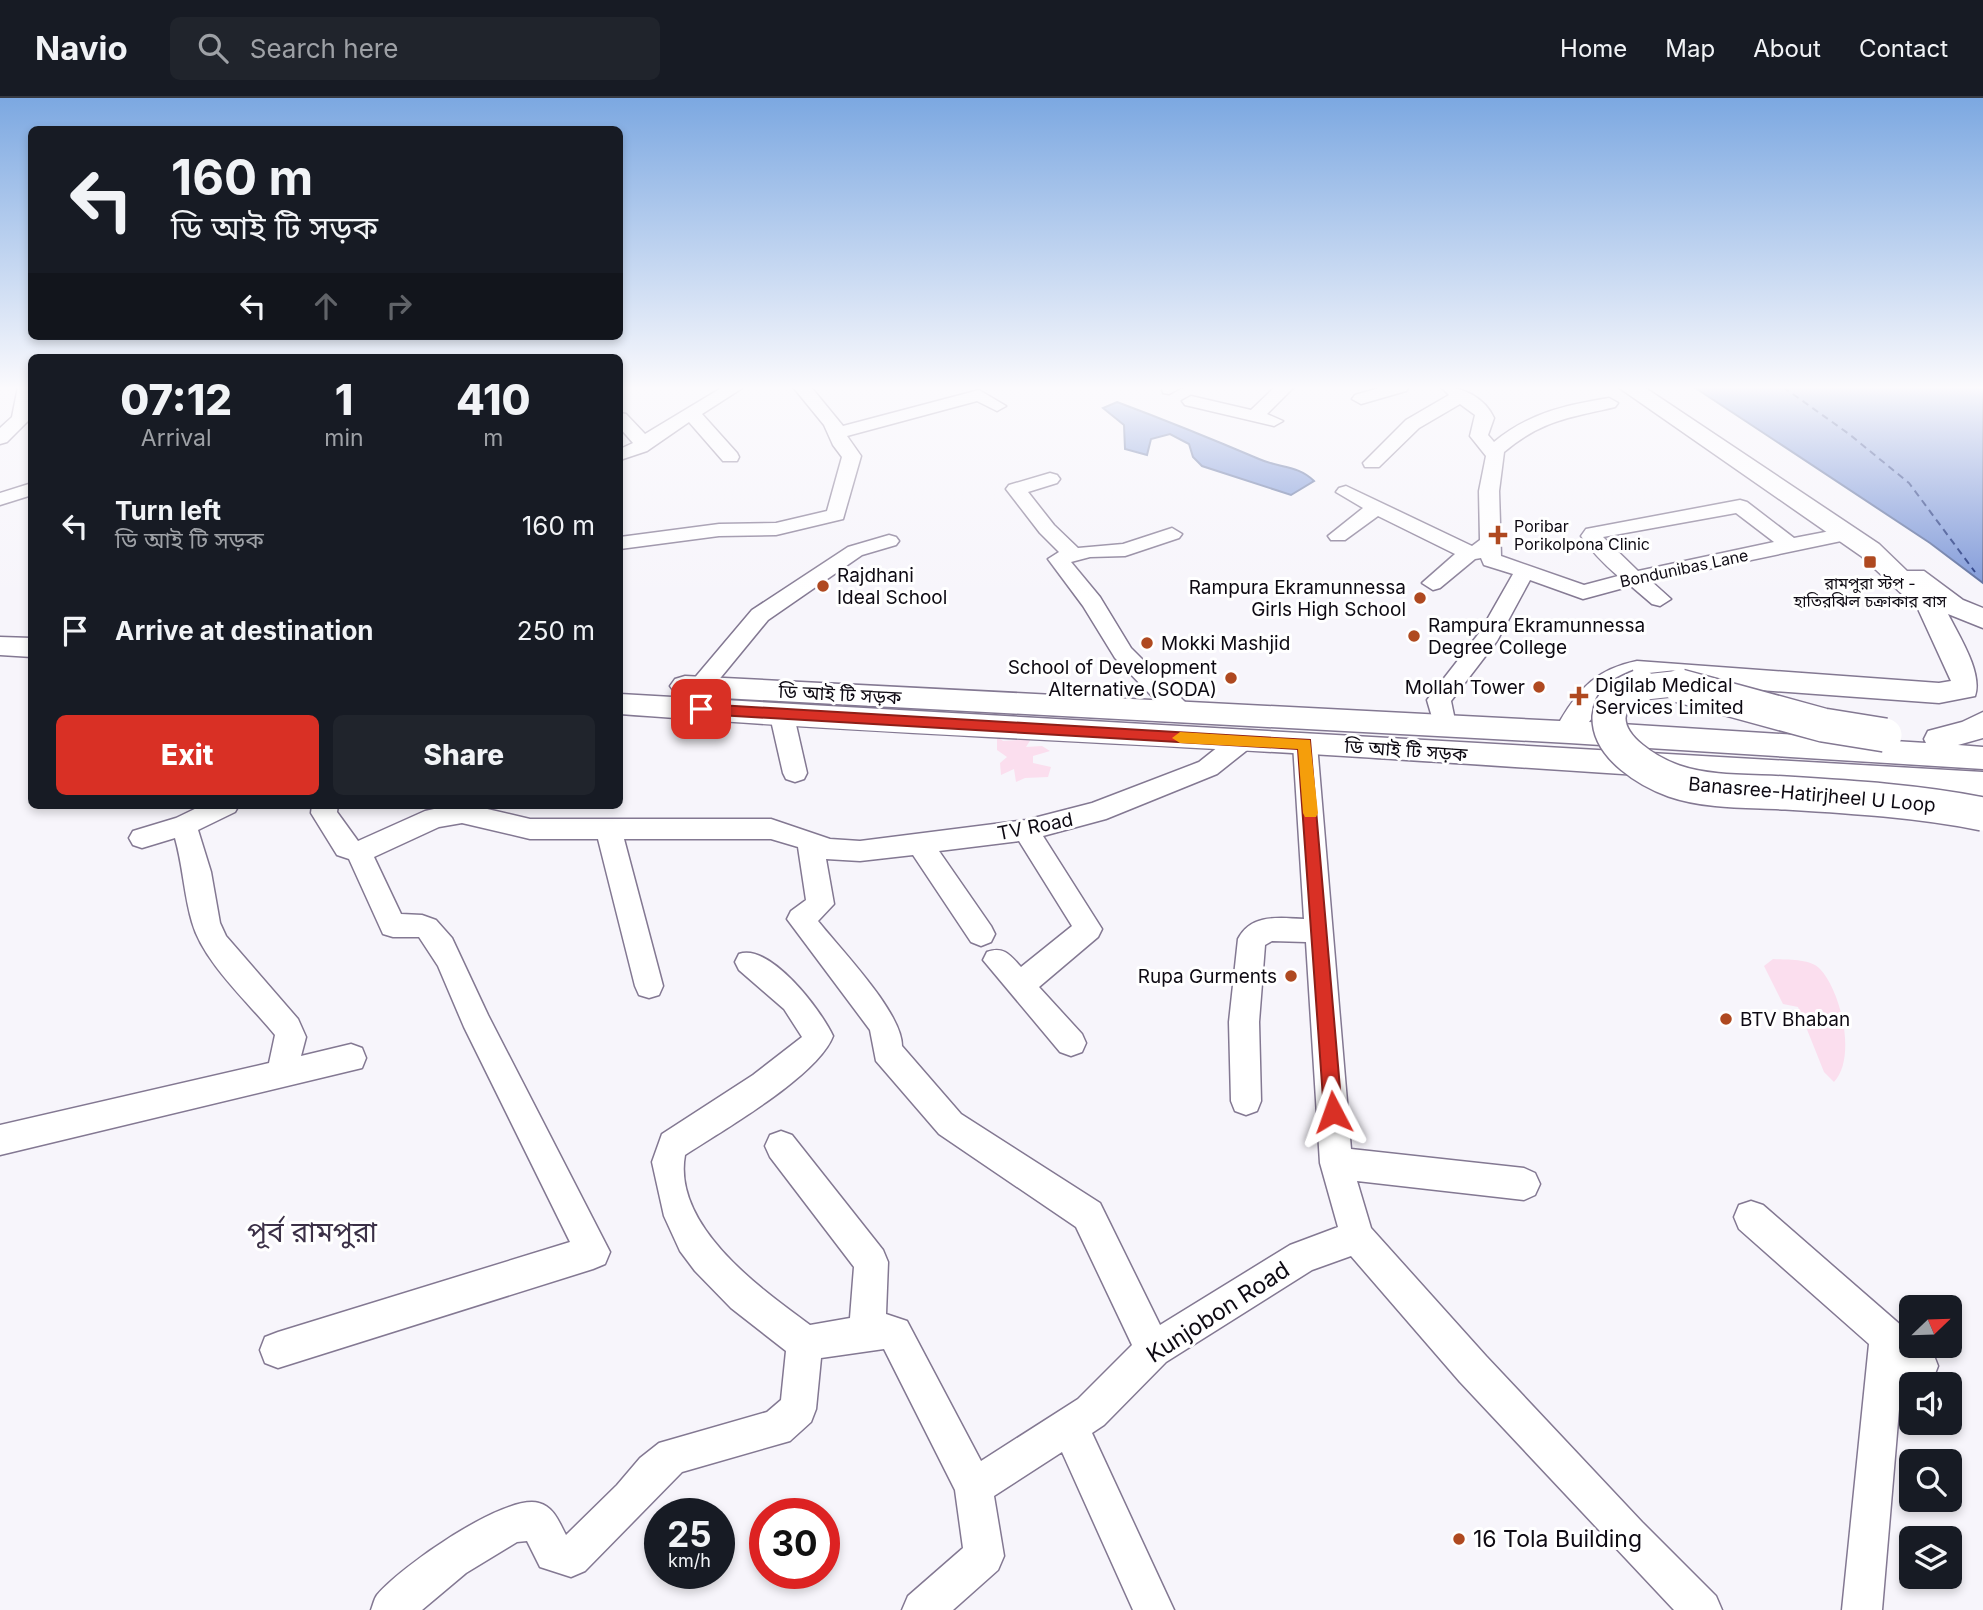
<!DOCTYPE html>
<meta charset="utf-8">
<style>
:root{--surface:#171b24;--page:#20242c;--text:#f1f3f6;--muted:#9ea1a6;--line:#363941;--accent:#d93025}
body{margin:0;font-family:Inter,"Noto Sans Bengali",sans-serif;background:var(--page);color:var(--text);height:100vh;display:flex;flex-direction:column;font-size:26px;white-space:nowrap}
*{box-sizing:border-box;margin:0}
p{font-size:23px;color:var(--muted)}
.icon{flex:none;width:38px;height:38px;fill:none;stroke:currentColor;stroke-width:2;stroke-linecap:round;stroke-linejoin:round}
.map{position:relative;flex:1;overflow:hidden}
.sheet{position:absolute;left:28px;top:256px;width:595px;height:455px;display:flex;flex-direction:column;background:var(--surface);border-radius:10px;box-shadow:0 4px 10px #0003}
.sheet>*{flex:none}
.guide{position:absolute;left:28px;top:28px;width:595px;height:214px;border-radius:10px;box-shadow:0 4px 10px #0003;background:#171b24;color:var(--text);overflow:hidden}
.needle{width:46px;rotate:67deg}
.fabs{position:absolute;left:1899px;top:1197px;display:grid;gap:14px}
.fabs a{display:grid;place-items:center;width:63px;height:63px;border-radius:10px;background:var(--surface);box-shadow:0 4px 10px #0003;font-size:35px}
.speed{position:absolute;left:644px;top:1400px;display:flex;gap:14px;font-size:35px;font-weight:700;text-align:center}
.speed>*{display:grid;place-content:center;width:91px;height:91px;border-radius:50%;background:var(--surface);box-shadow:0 4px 10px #0003;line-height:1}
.speed small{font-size:18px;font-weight:400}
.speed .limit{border:10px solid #d22;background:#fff;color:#111}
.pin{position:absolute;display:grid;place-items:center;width:60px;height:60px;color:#fff;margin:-30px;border-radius:14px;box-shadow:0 4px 10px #0006}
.me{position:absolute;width:77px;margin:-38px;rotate:356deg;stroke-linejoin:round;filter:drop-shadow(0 0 5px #0008)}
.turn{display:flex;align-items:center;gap:24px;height:147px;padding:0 28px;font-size:32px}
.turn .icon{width:91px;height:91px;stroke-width:2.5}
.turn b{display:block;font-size:49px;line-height:60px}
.lanes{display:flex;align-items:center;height:66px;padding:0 28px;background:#0003;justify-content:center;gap:35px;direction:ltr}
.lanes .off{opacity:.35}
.eta{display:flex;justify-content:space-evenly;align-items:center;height:119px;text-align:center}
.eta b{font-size:42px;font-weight:800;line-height:49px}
.primary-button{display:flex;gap:14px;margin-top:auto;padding:14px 28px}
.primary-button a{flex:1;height:80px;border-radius:10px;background:var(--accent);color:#fff;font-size:28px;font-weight:800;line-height:80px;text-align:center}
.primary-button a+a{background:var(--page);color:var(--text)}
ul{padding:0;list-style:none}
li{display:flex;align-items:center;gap:21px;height:105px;padding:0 28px}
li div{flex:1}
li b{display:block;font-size:26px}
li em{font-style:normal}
header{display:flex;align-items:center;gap:42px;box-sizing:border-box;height:98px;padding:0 35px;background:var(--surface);border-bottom:2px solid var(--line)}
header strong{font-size:33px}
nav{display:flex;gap:38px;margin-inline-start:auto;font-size:24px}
.search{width:490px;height:63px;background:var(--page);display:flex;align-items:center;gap:18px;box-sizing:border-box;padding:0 24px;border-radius:10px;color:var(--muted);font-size:26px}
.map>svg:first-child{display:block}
.green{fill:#fbdeee}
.water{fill:#7b96d7;stroke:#5a6c9c;stroke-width:2}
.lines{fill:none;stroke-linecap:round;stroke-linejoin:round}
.ferry{stroke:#182f7b;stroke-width:2;stroke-dasharray:7 5;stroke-linecap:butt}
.minor-casing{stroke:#837892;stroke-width:3}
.major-casing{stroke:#837892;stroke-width:3}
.minor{fill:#fff;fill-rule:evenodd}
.major{fill:#fff;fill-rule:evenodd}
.major-bridge-far1-casing{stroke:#837892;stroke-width:27;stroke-linecap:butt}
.major-bridge-casing{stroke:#837892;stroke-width:36;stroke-linecap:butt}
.major-bridge-far1{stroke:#fff;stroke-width:25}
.major-bridge{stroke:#fff;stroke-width:33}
.route{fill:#d93025;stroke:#8d1f18;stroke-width:2}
.slow{fill:#f59e0b}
.poi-dot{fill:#af4920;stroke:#fff;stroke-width:2.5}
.labels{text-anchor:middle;stroke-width:6;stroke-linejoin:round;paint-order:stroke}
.far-poi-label{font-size:16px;fill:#0e0a13;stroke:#fff;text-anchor:start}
.far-street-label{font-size:16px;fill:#0e0a13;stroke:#fff}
.poi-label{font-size:19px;fill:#0e0a13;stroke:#fff;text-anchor:start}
.street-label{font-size:19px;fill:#0e0a13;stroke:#fff}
.near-street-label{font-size:23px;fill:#0e0a13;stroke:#fff}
.near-poi-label{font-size:23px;fill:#0e0a13;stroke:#fff;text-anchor:start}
.near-quarter-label{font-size:28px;fill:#3b3047;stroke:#fff}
</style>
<header>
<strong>Navio</strong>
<div class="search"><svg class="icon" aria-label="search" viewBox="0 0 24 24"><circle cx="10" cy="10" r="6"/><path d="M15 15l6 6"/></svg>Search here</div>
<nav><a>Home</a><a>Map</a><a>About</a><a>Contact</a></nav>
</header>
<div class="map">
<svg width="1983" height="1512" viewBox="0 0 1983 1512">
<rect width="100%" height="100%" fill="#f7f5fb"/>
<g class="green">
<path d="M 997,638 L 1003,643 L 1031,641 L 1026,649 L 1042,648 L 1050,653 L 1033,658 L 1033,665 L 1051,669 L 1048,679 L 1025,680 L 1016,684 L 1014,671 L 1001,677 L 1000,665 L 1007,659 L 997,652 Z"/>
<path d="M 1773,861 C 1786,862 1810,860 1820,871 C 1841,893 1857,960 1834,984 L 1824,974 L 1798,909 L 1783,906 L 1764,868 Z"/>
</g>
<g class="water">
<path d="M 1694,289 L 1983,289 L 1983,485 L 1930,445 Z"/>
<path d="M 1117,304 C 1165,322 1212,341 1259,361 C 1279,370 1298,367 1314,383 L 1291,397 L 1202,368 L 1193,359 L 1189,346 L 1170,336 L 1151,341 L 1147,357 L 1125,351 L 1124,327 L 1103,310 Z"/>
</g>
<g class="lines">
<path class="ferry" d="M 1783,289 L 1849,336 L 1909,385 L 1975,474"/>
<defs>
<g id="minor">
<path d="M 18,289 L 32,289 L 30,321 L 7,344 L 0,346 L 0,330 L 12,319 Z"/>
<path d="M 723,289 L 744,289 L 702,316 L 737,355 L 739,359 L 737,363 L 723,363 L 689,324 L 647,353 L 620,362 L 620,351 L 633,345 L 620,330 L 620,315 L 626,316 L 645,336 Z"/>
<path d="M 793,289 L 811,289 L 843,328 L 979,292 L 1006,308 L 997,313 L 977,303 L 847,338 L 861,358 L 843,421 L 776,437 L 719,438 L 620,451 L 620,439 L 719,426 L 776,425 L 827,413 L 842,359 L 833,347 L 824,327 Z"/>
<path d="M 1162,289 L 1182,289 L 1169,296 L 1163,295 Z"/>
<path d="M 1275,289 L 1294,289 L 1267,316 L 1283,323 L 1274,328 L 1185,307 L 1182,303 L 1191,298 L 1251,312 Z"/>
<path d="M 1382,289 L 1409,289 L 1406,293 L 1361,306 L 1352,301 L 1355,297 Z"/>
<path d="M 1441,289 C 1462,288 1485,300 1494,320 L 1488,337 L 1494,344 C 1529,315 1566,307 1609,300 L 1618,305 L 1615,309 C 1569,320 1542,322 1504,354 L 1499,393 L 1501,458 L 1584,487 L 1618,478 C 1604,466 1592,454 1581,438 L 1586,431 L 1740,402 L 1747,404 L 1794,440 L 1846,430 L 1856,436 L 1846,442 L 1651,483 L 1671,501 L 1660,508 L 1652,506 L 1631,488 L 1583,501 L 1530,482 L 1497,543 L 1451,603 L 1456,627 L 1452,633 L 1444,636 L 1436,633 L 1427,602 L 1480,534 L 1513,476 L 1484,467 L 1481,460 L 1475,461 L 1440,490 L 1433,492 L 1422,485 L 1455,456 L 1378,418 L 1345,442 L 1331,442 L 1328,438 L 1363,410 L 1336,394 L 1339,390 L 1346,388 L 1472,448 L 1480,442 L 1479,393 L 1486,358 L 1470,338 L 1475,317 L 1460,306 L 1419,330 L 1379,369 L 1365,369 L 1363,365 L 1406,322 L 1449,297 ZM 1736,415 L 1774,444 L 1638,473 L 1603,439 Z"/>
<path d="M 1050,375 L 1057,377 L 1060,381 L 1057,385 L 1028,394 L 1054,427 L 1078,450 L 1123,446 L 1172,430 L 1182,436 L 1179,440 L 1125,458 L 1090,459 L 1071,464 L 1100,499 L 1131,550 L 1189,608 L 1193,614 L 1189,620 L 1173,620 L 1115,560 L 1083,508 L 1048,461 L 1059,454 L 1040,435 L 1006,391 L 1009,387 Z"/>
<path d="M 32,385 L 32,397 L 0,407 L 0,395 Z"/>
<path d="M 889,437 L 896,439 L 899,443 L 896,447 L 862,457 L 768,522 L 708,595 L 692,595 L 688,589 L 692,583 L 752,512 L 848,449 Z"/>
<path d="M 782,610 L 790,612 L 794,618 L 807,675 L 804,681 L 795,684 L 786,681 L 783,675 L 770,618 L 774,612 Z"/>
<path d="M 1242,634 L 1251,637 L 1254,643 L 1251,649 L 1217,676 L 1106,721 L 1043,738 L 1102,831 L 1098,839 L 1039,889 L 1082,936 L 1086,945 L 1082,954 L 1071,958 L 1060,954 L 983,862 L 987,854 C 1004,848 1010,857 1021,869 L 1072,828 L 1019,743 L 939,753 L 991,828 L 995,836 L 991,844 L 981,848 L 971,844 L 913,757 L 860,763 L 826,761 L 834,806 L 818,823 C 841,852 902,914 902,948 L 961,1016 L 1100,1105 L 1160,1227 L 1290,1147 L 1338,1129 L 1320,1065 L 1306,844 L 1272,843 L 1265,847 L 1259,924 L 1261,1003 L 1257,1013 L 1246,1017 L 1235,1013 L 1231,1003 L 1229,924 L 1238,841 C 1251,815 1280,820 1304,821 L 1293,646 L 1296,640 L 1305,637 L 1314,640 L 1317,646 L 1351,1051 L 1524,1070 L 1535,1075 L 1540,1086 L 1535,1097 L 1524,1102 L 1357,1083 L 1371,1130 L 1486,1258 L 1642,1424 L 1716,1498 L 1722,1512 L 1674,1512 L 1460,1284 L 1351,1158 L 1312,1172 L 1166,1264 L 1104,1327 L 1092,1335 L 1174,1512 L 1133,1512 L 1062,1354 L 994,1398 L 1004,1458 L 998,1472 L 953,1512 L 902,1512 L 908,1498 L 963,1450 L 955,1392 L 884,1251 L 821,1260 L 816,1311 L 811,1324 L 790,1343 L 682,1374 L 585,1473 L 571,1479 L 540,1469 L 527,1443 L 517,1444 L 466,1475 L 422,1512 L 371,1512 C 373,1507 374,1501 377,1497 C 399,1470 505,1395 539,1405 C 554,1409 559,1424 566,1437 L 617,1387 L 640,1360 L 659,1345 L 767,1314 L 781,1302 L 786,1253 L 731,1210 L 695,1173 L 680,1153 L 664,1118 L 652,1064 L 662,1036 L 753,977 L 802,939 L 784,911 L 739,872 L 735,864 L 739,856 C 770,845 821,912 833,938 C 818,978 723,1032 685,1057 C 672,1128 761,1191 810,1227 L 850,1220 L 854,1169 L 770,1059 L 765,1048 L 770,1037 L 781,1033 L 792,1037 L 883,1152 L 888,1164 L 886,1216 L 907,1223 L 981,1363 L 1078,1301 L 1132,1247 L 1076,1129 L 939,1036 L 876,963 L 870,932 L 787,821 L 791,813 L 806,802 L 798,749 L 771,741 L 624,741 L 663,888 L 659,897 L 649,900 L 639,897 L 635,888 L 598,741 L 530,741 L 462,725 L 439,729 L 374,759 L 401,816 L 422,817 L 436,822 L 452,840 L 488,917 L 610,1154 L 605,1166 L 593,1171 L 278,1270 L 265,1265 L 260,1252 L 265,1239 L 278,1234 L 570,1144 L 464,929 L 438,868 L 419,839 L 393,839 L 383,836 L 349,761 L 337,757 L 311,715 L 312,707 L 338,707 L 337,714 L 358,743 L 425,713 L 452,707 L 470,707 L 530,721 L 771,721 L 830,741 L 860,743 L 1026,722 L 1092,705 L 1199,664 L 1233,637 Z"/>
<path d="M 203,707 L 239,707 L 235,714 L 198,732 L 211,774 L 220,825 L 226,838 L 298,921 L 306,939 L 301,958 L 351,946 L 362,950 L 366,960 L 362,970 L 0,1057 L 0,1027 L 269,965 L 275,937 C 249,905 203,864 192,824 C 184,797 183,768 175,740 L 142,750 L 133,747 L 129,740 L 133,733 L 176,720 Z"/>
<path d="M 1751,1103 L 1763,1107 L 1911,1236 L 1911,1248 L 1924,1248 L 1933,1255 L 1938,1268 L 1933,1281 L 1920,1286 L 1902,1276 L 1882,1512 L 1842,1512 L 1869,1246 L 1739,1131 L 1734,1119 L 1739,1107 Z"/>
</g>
<g id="major">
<path d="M 1618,289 L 1644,289 L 1879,446 L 1907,473 L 1924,473 L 1963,502 L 1983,510 L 1983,530 L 1948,516 C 1959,538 1983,575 1975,598 L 1939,605 L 1637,583 L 1613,593 L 1589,624 L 1926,645 L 1924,641 L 1928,633 L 1962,624 L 1983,614 L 1983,640 L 1958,647 L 1983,649 L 1983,671 L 1569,645 L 685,598 L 675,595 L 670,588 L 675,581 L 685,578 L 1560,623 C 1580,589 1598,571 1637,563 L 1939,585 L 1951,583 L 1918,511 L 1861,458 Z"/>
<path d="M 0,539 L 32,540 L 32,559 L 0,557 Z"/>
<path d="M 620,596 L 1983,674 L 1983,698 C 1775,687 1568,672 1360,659 C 1113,644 866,635 620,616 Z"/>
</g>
</defs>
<use href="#minor" class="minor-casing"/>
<use href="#major" class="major-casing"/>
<use href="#minor" class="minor"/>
<use href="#major" class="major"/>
<defs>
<path id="major-bridge-far1" d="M 1636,590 L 1673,586 L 1687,590"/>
<g id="major-bridge">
<path d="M 1640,588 C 1624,595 1611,599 1609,619 C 1608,650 1649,674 1674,683 C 1709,695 1750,693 1786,695 C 1852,699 1918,703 1983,716"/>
<path d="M 1680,588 L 1823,627 L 1885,637"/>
</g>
</defs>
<use href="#major-bridge-far1" class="major-bridge-far1-casing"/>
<use href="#major-bridge" class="major-bridge-casing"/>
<use href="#major-bridge-far1" class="major-bridge-far1"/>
<use href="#major-bridge" class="major-bridge"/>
</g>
<linearGradient id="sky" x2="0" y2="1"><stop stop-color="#7ca8e1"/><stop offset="0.58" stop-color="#fbfafd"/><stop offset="1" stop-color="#fbfafd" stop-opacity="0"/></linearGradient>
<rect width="1983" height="500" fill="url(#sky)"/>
<path class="route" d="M 701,606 L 1310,642 L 1342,1014 L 1340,1020 L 1333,1022 L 1326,1020 L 1324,1014 L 1298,651 L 701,616 L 694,611 Z"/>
<path class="slow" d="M 1180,634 L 1310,642 L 1318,715 L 1316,719 L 1305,719 L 1303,715 L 1298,651 L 1180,645 L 1172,640 Z"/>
<g class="poi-dot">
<path d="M1494.5 426.5h7v7h7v7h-7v7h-7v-7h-7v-7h7z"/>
<rect x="1863" y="457" width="14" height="14" rx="3.5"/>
<circle cx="823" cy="488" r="7"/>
<circle cx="1420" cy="500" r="7"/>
<circle cx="1414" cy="538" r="7"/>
<circle cx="1147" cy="545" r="7"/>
<circle cx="1231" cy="580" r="7"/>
<circle cx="1539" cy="589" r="7"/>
<path d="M1575.5 587.5h7v7h7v7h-7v7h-7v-7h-7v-7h7z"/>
<circle cx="1291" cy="878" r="7"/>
<circle cx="1726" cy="921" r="7"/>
<circle cx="1459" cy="1441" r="7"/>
</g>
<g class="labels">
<g class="far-poi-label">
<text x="1514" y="434">Poribar<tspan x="1514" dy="18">Porikolpona Clinic</tspan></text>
<text x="1870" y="491" text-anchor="middle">রামপুরা স্টপ -<tspan x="1870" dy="18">হাতিরঝিল চক্রাকার বাস</tspan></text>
</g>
<g class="far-street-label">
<text transform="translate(1684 470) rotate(-12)" y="6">Bondunibas Lane</text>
</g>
<g class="poi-label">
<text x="837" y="484">Rajdhani<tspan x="837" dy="22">Ideal School</tspan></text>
<text x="1406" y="496" text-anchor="end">Rampura Ekramunnessa<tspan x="1406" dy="22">Girls High School</tspan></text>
<text x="1428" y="534">Rampura Ekramunnessa<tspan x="1428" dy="22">Degree College</tspan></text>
<text x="1161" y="552">Mokki Mashjid</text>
<text x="1217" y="576" text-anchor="end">School of Development<tspan x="1217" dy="22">Alternative (SODA)</tspan></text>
<text x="1595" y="594">Digilab Medical<tspan x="1595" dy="22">Services Limited</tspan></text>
<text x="1525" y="596" text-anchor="end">Mollah Tower</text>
<text x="1277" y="885" text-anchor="end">Rupa Gurments</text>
<text x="1740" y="928">BTV Bhaban</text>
</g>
<g class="street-label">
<text transform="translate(840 596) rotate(3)" y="7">ডি আই টি সড়ক</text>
<text transform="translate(1406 652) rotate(4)" y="7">ডি আই টি সড়ক</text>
<text transform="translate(1812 696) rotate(5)" y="7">Banasree-Hatirjheel U Loop</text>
<text transform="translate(1035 728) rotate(-11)" y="7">TV Road</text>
</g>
<g class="near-street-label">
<text transform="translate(1218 1214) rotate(-33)" y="8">Kunjobon Road</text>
</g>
<g class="near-poi-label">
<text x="1473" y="1449">16 Tola Building</text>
</g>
<g class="near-quarter-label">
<text x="312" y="1144">পূর্ব রামপুরা</text>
</g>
</g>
</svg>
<div class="fabs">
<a><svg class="needle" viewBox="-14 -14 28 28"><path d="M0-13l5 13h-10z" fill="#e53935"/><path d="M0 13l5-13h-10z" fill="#9ea1a6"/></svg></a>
<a><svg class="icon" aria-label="sound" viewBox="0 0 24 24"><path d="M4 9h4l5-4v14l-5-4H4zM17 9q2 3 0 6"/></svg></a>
<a><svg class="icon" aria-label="search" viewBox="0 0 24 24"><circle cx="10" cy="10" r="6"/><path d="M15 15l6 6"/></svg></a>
<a><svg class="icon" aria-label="layers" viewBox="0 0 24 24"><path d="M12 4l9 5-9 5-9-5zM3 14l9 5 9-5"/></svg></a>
</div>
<div class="speed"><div>25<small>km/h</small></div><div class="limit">30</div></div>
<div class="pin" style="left:701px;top:611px;background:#d93025"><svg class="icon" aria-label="arrive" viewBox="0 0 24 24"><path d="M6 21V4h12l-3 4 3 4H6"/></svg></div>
<svg class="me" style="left:1333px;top:1014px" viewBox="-20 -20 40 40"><path d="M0-17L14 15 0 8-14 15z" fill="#d93025" stroke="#fff" stroke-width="4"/></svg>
<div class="guide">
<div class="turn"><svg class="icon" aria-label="left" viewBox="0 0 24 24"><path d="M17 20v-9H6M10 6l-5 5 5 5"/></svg><div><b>160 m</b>ডি আই টি সড়ক</div></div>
<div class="lanes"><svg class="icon" aria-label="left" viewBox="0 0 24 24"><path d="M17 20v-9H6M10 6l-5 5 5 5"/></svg><svg class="icon off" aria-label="ahead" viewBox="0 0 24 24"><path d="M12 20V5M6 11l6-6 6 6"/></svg><svg class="icon off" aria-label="right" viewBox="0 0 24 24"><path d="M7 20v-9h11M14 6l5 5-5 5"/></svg></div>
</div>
<section class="sheet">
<div class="eta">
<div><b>07:12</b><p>Arrival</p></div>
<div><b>1</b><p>min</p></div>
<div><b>410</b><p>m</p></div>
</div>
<ul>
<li><svg class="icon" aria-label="left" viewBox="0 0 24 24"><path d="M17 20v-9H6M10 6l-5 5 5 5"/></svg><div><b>Turn left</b><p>ডি আই টি সড়ক</p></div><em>160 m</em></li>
<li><svg class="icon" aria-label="arrive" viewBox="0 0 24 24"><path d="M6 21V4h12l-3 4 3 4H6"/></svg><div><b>Arrive at destination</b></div><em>250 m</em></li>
</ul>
<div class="primary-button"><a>Exit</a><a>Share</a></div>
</section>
</div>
